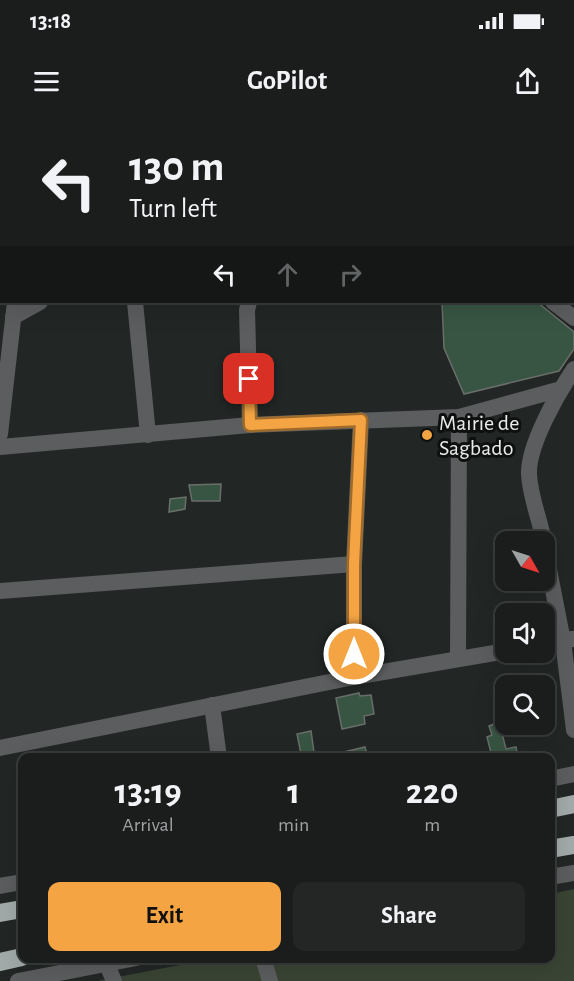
<!DOCTYPE html>
<style>
:root{--surface:#1a1d1c;--page:#232625;--text:#f1f3f6;--muted:#9fa2a3;--line:#383b3b;--accent:#f4a443}
body{margin:0;font-family:"Alegreya Sans",sans-serif;background:var(--page);color:var(--text);height:100vh;display:flex;flex-direction:column;font-size:22px;white-space:nowrap}
*{box-sizing:border-box;margin:0}
p{font-size:20px;color:var(--muted)}
.icon{flex:none;width:33px;height:33px;fill:none;stroke:currentColor;stroke-width:2;stroke-linecap:round;stroke-linejoin:round}
.map{position:relative;flex:1;overflow:hidden}
.panel{position:absolute;left:18px;top:633px;width:537px;height:210px;display:flex;flex-direction:column;background:var(--surface);border-radius:12px;box-shadow:0 6px 24px #0002,0 0 0 2px var(--line)}
.panel>*{flex:none}
.banner{position:absolute;left:0px;top:0px;width:574px;height:183px;box-shadow:0 6px 24px #0002,0 0 0 2px var(--line);background:#1a1d1c;color:var(--text);overflow:hidden}
.needle{width:39px;rotate:129deg}
.controls{position:absolute;left:495px;top:411px;display:grid;gap:12px}
.controls a{display:grid;place-items:center;width:60px;height:60px;border-radius:12px;background:var(--surface);box-shadow:0 6px 24px #0002,0 0 0 2px var(--line);font-size:30px}
.pin{position:absolute;display:grid;place-items:center;width:51px;height:51px;color:#fff;margin:-26px;border-radius:12px;box-shadow:0 3px 9px #0006}
.me{position:absolute;width:66px;margin:-33px;rotate:0deg;stroke-linejoin:round;filter:drop-shadow(0 0 4px #0008)}
.turn{display:flex;align-items:center;gap:21px;height:126px;padding:0 30px;font-size:27px}
.turn .icon{width:78px;height:78px;stroke-width:2.5}
.turn b{display:block;font-size:42px;line-height:51px}
.lanes{display:flex;align-items:center;height:57px;padding:0 30px;background:#0003;justify-content:center;gap:30px;direction:ltr}
.lanes .off{opacity:.35}
.eta{display:flex;justify-content:space-evenly;align-items:center;height:102px;text-align:center}
.eta b{font-size:36px;font-weight:700;line-height:42px}
.button{display:flex;gap:12px;margin-top:auto;padding:12px 30px}
.button a{flex:1;height:69px;border-radius:12px;background:var(--accent);color:#111;font-size:24px;font-weight:700;line-height:69px;text-align:center}
.button a+a{background:var(--page);color:var(--text)}
.status{display:flex;justify-content:space-between;align-items:center;height:42px;padding:0 30px;background:var(--surface);direction:ltr}
.status svg{height:16px;fill:currentColor}
header{display:flex;justify-content:space-between;align-items:center;height:78px;padding:0 30px;background:var(--surface);font-size:27px;font-weight:700}
.map>svg:first-child{display:block}
.green{fill:#3a4434}
.building{fill:#385543;stroke:#696e6a;stroke-width:1.5}
.lines{fill:none;stroke-linecap:round;stroke-linejoin:round}
.minor{stroke:#5b5d5e;stroke-width:16}
.highway{stroke:#a3aaaa;stroke-width:18}
.route-casing{stroke:#9f6b2c;stroke-width:15}
.route{stroke:#f4a443;stroke-width:10}
.poi-dot{fill:#f4a443;stroke:#0d100f;stroke-width:2}
.labels{text-anchor:middle;stroke-width:6;stroke-linejoin:round;paint-order:stroke}
.poi-label{font-size:22px;fill:#e9eceb;stroke:#0d100f;text-anchor:start}
</style>
<div class="status"><b>13:18</b><svg viewBox="0 0 49 12"><path d="M0 12V9h3v3zM5 12V6h3v6zM10 12V3h3v9zM15 12V0h3v12zM26 1h20v11H26zM47 4h2v5h-2z"/></svg></div>
<header><svg class="icon" aria-label="menu" viewBox="0 0 24 24"><path d="M4 6h16M4 12h16M4 18h16"/></svg>GoPilot<svg class="icon" aria-label="share" viewBox="0 0 24 24"><path d="M12 15V3M7 8l5-5 5 5M5 13v7h14v-7"/></svg></header>
<div class="map">
<svg width="574" height="861" viewBox="0 0 574 861">
<rect width="100%" height="100%" fill="#222726"/>
<path class="green" d="M 574,769 L 574,861 L 97,861 L 211,839 L 550,838 L 551,774 Z"/>
<g class="building">
<path d="M 442,182 L 537,182 L 574,212 L 574,229 L 559,251 L 464,274 L 444,228 Z"/>
<path d="M 221,364 L 220,381 L 192,381 L 189,365 Z"/>
<path d="M 186,377 L 185,389 L 169,392 L 170,379 Z"/>
<path d="M 359,573 L 360,576 L 371,575 L 374,594 L 364,596 L 365,604 L 342,609 L 336,578 Z"/>
<path d="M 499,602 L 506,629 L 516,627 L 518,638 L 488,638 L 487,634 L 491,633 L 487,617 L 492,615 L 489,606 Z"/>
<path d="M 521,604 L 551,604 L 551,606 L 524,615 Z"/>
<path d="M 311,611 L 314,632 L 301,634 L 297,614 Z"/>
<path d="M 365,627 L 368,638 L 336,638 L 335,634 Z"/>
</g>
<g class="lines">
<g class="minor">
<path d="M 27,0 L 28,2"/>
<path d="M 319,0 L 320,2"/>
<path d="M 539,0 L 541,2"/>
<path d="M 90,2 L 93,0"/>
<path d="M 514,2 L 515,0"/>
<path d="M 573,26 L 574,26"/>
<path d="M 0,136 L 2,136"/>
<path d="M 135,182 L 148,315"/>
<path d="M 249,182 L 247,190 L 250,305"/>
<path d="M 553,182 L 574,198"/>
<path d="M 13,197 L 40,182"/>
<path d="M 0,314 L 15,182"/>
<path d="M 0,327 L 250,305 L 459,297 L 561,269"/>
<path d="M 544,422 C 540,399 530,377 529,354 C 528,325 558,273 574,249"/>
<path d="M 544,424 L 563,521 L 574,610"/>
<path d="M 0,471 L 354,444"/>
<path d="M 544,524 L 573,519"/>
<path d="M 458,539 L 459,297"/>
<path d="M 354,557 L 354,444 L 361,300"/>
<path d="M 212,585 L 219,638"/>
<path d="M 0,628 L 354,557 L 506,531"/>
<path d="M 550,659 L 574,654"/>
<path d="M 550,757 L 574,753"/>
<path d="M 0,766 L 22,762"/>
<path d="M 263,838 L 270,861"/>
<path d="M 107,845 L 114,861"/>
<path d="M 18,861 L 136,838"/>
</g>
<g class="highway">
<path d="M 550,689 L 574,684"/>
<path d="M 550,729 L 574,725"/>
<path d="M 0,793 L 22,789"/>
<path d="M 0,842 L 22,837"/>
</g>
</g>
<g class="lines">
<defs>
<path id="route" d="M 249,259 L 250,305 L 361,300 L 354,444 L 354,534"/>
</defs>
<use href="#route" class="route-casing"/>
<use href="#route" class="route"/>
</g>
<circle class="poi-dot" cx="427" cy="315" r="6"/>
<g class="labels">
<g class="poi-label">
<text x="439" y="310">Mairie de<tspan x="439" dy="25">Sagbado</tspan></text>
</g>
</g>
</svg>
<div class="controls">
<a><svg class="needle" viewBox="-14 -14 28 28"><path d="M0-13l5 13h-10z" fill="#e53935"/><path d="M0 13l5-13h-10z" fill="#9fa2a3"/></svg></a>
<a><svg class="icon" aria-label="sound" viewBox="0 0 24 24"><path d="M4 9h4l5-4v14l-5-4H4zM17 9q2 3 0 6"/></svg></a>
<a><svg class="icon" aria-label="search" viewBox="0 0 24 24"><circle cx="10" cy="10" r="6"/><path d="M15 15l6 6"/></svg></a>
</div>
<div class="pin" style="left:249px;top:259px;background:#d93025"><svg class="icon" aria-label="arrive" viewBox="0 0 24 24"><path d="M6 21V4h12l-3 4 3 4H6"/></svg></div>
<svg class="me" style="left:354px;top:534px" viewBox="-20 -20 40 40"><circle r="17" fill="#f4a443" stroke="#fff" stroke-width="3"/><path d="M0-11L8 9 0 5-8 9z" fill="#fff"/></svg>
<div class="banner">
<div class="turn"><svg class="icon" aria-label="left" viewBox="0 0 24 24"><path d="M17 20v-9H6M10 6l-5 5 5 5"/></svg><div><b>130 m</b>Turn left</div></div>
<div class="lanes"><svg class="icon" aria-label="left" viewBox="0 0 24 24"><path d="M17 20v-9H6M10 6l-5 5 5 5"/></svg><svg class="icon off" aria-label="ahead" viewBox="0 0 24 24"><path d="M12 20V5M6 11l6-6 6 6"/></svg><svg class="icon off" aria-label="right" viewBox="0 0 24 24"><path d="M7 20v-9h11M14 6l5 5-5 5"/></svg></div>
</div>
<section class="panel">
<div class="eta">
<div><b>13:19</b><p>Arrival</p></div>
<div><b>1</b><p>min</p></div>
<div><b>220</b><p>m</p></div>
</div>
<div class="button"><a>Exit</a><a>Share</a></div>
</section>
</div>
